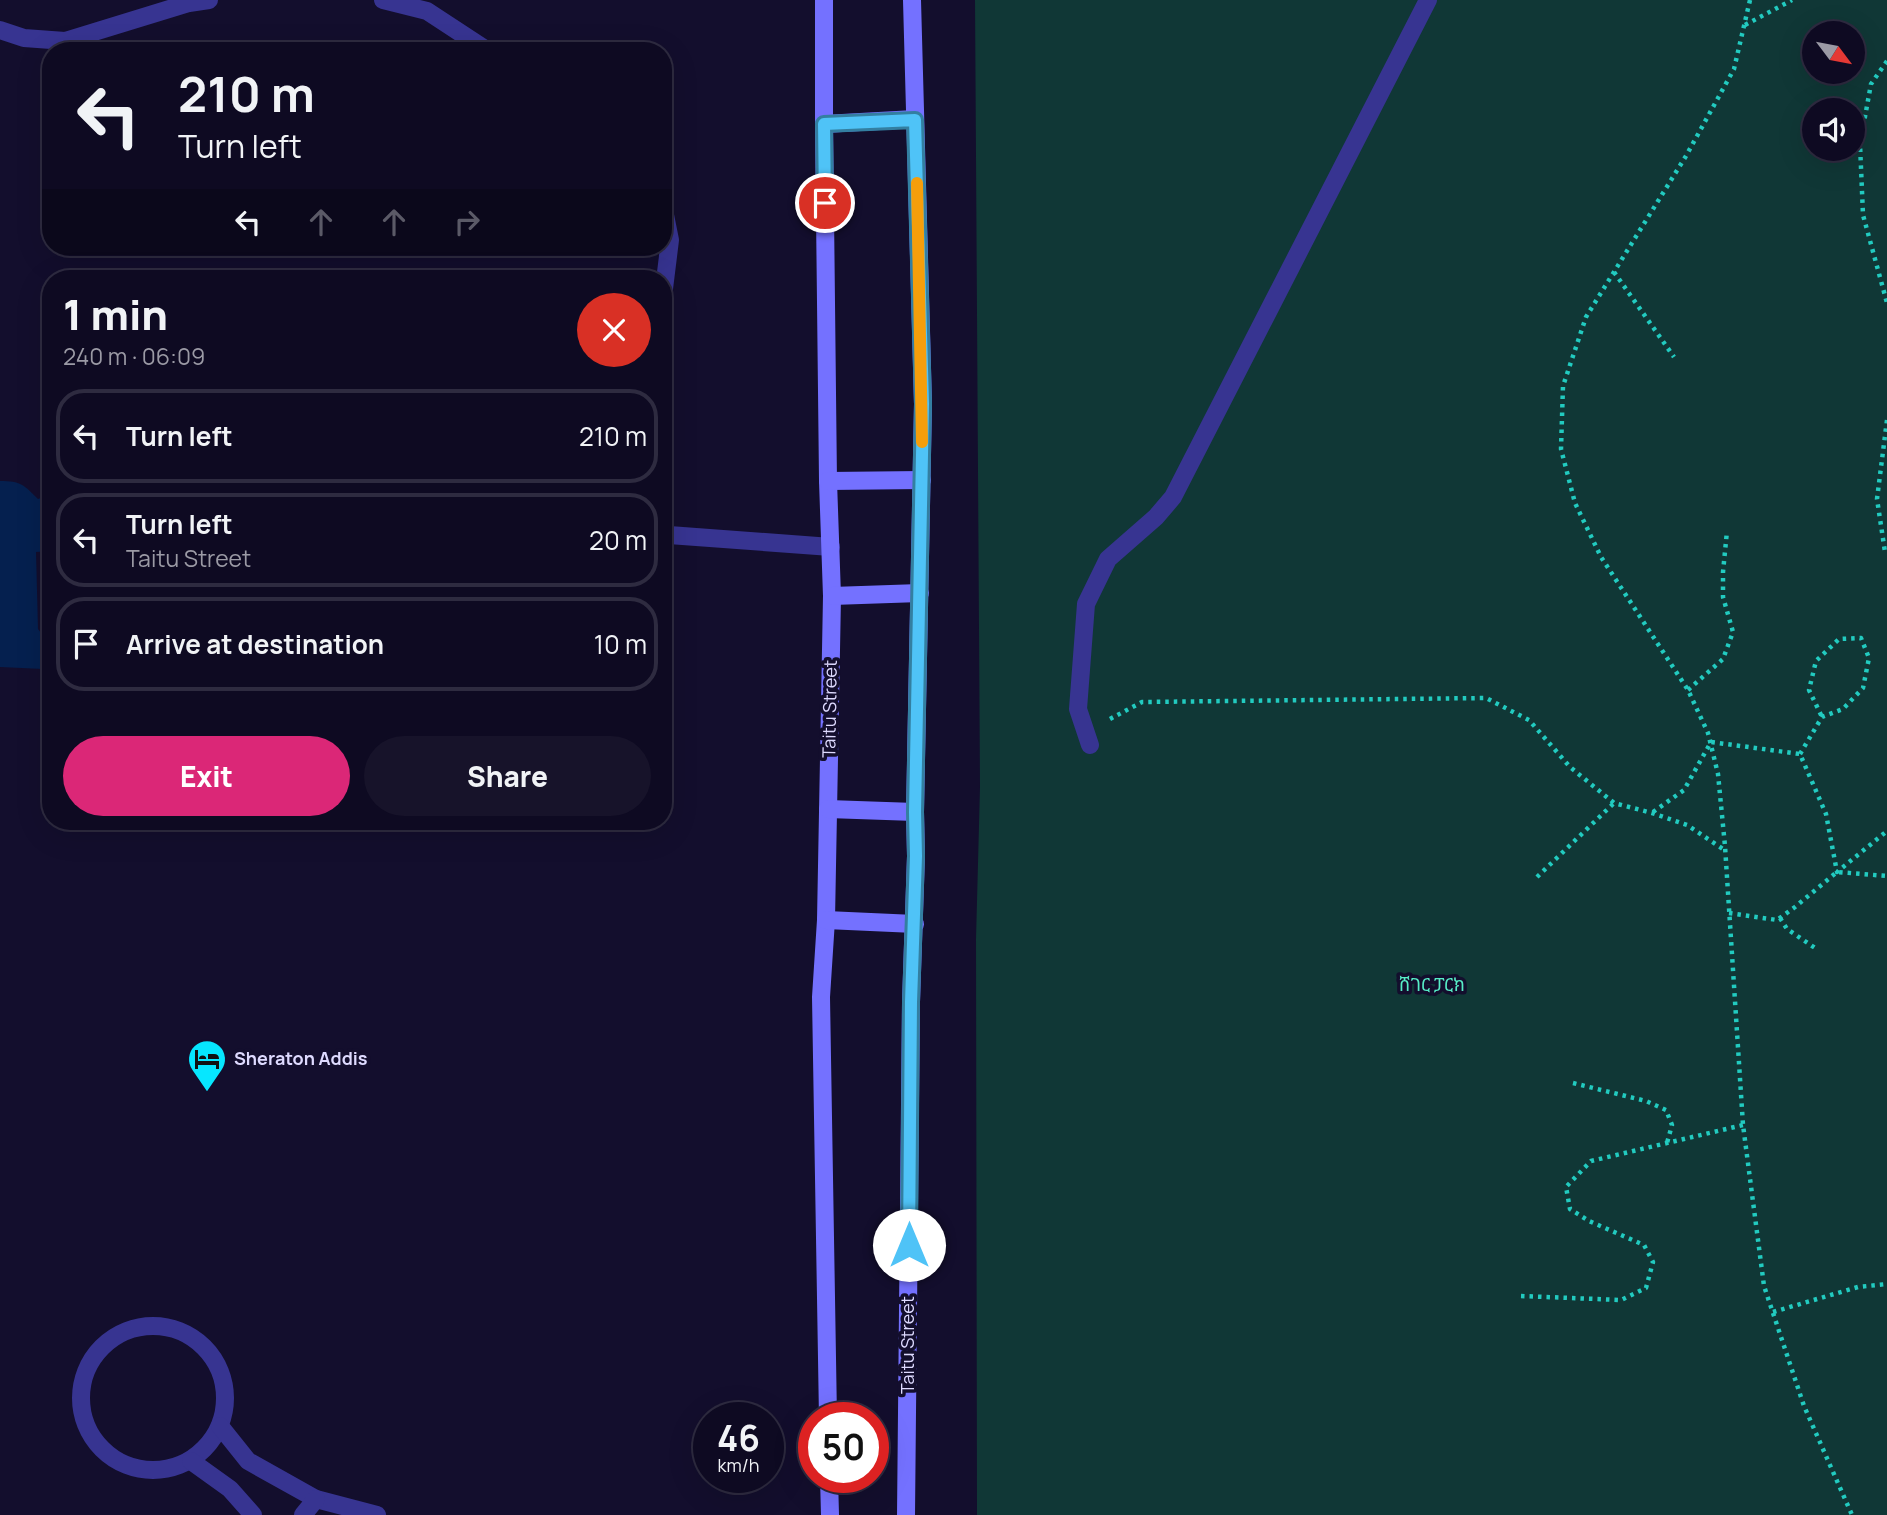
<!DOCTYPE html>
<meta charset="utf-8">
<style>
:root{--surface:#0e0a22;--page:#17132a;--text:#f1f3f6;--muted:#9b9aa5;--line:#2e2b40;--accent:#db2777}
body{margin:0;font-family:Manrope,"Noto Sans Ethiopic",sans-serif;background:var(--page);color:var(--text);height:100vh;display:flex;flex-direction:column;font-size:26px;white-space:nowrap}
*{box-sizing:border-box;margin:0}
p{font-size:23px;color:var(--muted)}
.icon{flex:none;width:38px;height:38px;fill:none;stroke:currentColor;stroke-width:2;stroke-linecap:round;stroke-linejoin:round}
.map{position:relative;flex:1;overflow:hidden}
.side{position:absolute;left:42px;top:270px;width:630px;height:560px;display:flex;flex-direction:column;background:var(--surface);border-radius:28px;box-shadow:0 7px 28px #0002,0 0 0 2px var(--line)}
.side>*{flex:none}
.banner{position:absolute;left:42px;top:42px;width:630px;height:214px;border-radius:28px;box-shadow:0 7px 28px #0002,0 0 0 2px var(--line);background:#0e0a22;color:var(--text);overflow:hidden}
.needle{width:46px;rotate:122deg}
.controls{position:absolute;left:1802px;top:21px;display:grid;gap:14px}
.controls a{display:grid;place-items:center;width:63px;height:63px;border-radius:50%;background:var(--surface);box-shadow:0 7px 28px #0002,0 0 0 2px var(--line);font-size:35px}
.speed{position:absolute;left:693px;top:1402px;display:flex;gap:14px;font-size:35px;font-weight:700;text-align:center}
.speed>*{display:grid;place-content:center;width:91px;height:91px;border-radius:50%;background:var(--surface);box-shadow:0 7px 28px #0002,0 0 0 2px var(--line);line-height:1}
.speed small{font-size:18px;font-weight:400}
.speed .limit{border:10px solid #d22;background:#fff;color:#111}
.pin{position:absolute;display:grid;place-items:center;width:60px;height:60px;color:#fff;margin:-30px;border:4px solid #fff;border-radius:50%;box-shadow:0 2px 7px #0007}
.me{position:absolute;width:77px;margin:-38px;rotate:0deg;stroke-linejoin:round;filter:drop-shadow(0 0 5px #0008)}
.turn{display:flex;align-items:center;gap:24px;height:147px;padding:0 21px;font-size:32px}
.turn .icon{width:91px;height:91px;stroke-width:2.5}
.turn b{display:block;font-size:49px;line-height:60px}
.lanes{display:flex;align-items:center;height:66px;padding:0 21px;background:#0003;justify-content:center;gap:35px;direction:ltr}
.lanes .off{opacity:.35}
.round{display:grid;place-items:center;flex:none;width:74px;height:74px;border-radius:37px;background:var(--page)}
.headline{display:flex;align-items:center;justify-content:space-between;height:119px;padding:0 21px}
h1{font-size:42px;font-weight:800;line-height:52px}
.primary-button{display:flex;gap:14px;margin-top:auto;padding:14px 21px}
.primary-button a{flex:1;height:80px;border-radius:42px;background:var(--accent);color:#fff;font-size:28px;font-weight:800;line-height:80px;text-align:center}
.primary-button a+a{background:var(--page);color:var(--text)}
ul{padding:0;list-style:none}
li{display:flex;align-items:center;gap:21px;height:94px;margin:0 14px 10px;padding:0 7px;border:4px solid var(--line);border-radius:28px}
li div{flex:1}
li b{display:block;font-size:26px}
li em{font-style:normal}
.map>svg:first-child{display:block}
.green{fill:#103736;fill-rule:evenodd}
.water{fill:#05204f}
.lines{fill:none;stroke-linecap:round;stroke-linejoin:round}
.path{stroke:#22cbc0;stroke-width:4.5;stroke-dasharray:3.5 5;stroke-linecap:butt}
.lane{stroke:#373491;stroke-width:18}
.secondary{stroke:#7471ff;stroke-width:18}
.route-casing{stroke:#337fa1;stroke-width:18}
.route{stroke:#4fc3f7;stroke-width:12}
.slow{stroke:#f59e0b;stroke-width:12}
.labels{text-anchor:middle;stroke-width:7;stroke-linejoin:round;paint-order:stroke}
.street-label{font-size:18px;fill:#dedaff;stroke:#130e2d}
.park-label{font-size:18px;fill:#57edc7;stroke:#130e2d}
.poi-label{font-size:18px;font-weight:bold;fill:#dedaff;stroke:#130e2d;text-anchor:start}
</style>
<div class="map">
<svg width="1887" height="1515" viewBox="0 0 1887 1515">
<rect width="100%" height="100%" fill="#130e2d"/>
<path class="green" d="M 975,0 L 1887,0 L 1887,1515 L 977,1515 L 976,939 L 980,787 ZM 1815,33 L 1853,33 L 1853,72 L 1815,72 ZM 1815,110 L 1853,110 L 1853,149 L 1815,149 Z"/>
<path class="water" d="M 0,481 C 21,481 24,485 38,499 L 49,495 L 51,492 L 51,551 L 36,552 L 38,629 L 51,646 L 51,659 L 43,669 L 0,667 Z"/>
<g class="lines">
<g class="path">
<path d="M 1750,0 L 1734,69 L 1686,156 L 1586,317 L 1563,386 L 1561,449 L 1575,503 L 1601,557 L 1688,690 L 1708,733 L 1718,774 L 1725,846 L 1743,1125 L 1764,1286 L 1804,1406 L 1852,1515"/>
<path d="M 1745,25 L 1792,0"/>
<path d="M 1887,61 L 1871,84 L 1860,144 L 1863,215 L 1887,303"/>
<path d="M 1614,272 L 1674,357"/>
<path d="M 1887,420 L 1877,499 L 1885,552 L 1887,554"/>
<path d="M 1688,690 L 1723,659 L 1733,632 L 1723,597 L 1723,572 L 1727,531"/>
<path d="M 1110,719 L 1142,702 L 1486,698 L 1529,720 L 1570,767 L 1614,803 L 1652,813 L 1687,825 L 1726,851"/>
<path d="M 1800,754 L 1822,717 L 1843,709 L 1863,688 L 1869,658 L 1861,638 L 1839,639 L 1816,661 L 1809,690 L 1822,717"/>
<path d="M 1653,812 L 1684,790 L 1711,742 L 1800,754 L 1826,814 L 1837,872 L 1887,831"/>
<path d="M 1537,877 L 1614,803"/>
<path d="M 1729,913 L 1777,920 L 1795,907 L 1837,872 L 1887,876"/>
<path d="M 1780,918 L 1787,929 L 1818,950"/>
<path d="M 1573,1083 L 1646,1101 L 1666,1110 L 1672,1125 L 1667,1143"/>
<path d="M 1521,1296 L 1621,1300 L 1646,1288 L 1653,1262 L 1644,1245 L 1589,1221 L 1570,1209 L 1566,1187 L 1591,1161 L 1743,1125"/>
<path d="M 1773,1312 L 1858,1287 L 1887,1284"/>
</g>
<g class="lane">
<path d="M 383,0 L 427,11 L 488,51"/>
<path d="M 0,30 L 24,38 L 65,41 L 189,3 L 209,0"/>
<path d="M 663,205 L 670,240 L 663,297"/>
<path d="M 663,532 L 669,535 L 831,547"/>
<path d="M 1090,745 L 1078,709 L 1086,604 L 1108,559 L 1156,517 L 1173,497 L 1428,0"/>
<circle cx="153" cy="1398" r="72"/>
<path d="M 220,1426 L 248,1461 L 316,1499 L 377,1515"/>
<path d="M 191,1461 L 230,1489 L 253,1515"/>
<path d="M 303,1515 L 316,1499"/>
</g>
<g class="secondary">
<path d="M 824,0 L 824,124 L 828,481 L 832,596 L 826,920 L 821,997 L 828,1418"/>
<path d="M 824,124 L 915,119"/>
<path d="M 828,481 L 922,480"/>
<path d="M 832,596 L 920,593"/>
<path d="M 828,809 L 915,812"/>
<path d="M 826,920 L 915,924"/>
<path d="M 829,1477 L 830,1515"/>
<path d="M 906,1515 L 911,1002 L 916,856 L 915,812 L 923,404 L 912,0"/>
</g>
</g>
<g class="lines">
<defs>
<path id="route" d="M 825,203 L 824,124 L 915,120 L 923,404 L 915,812 L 916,856 L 911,1002 L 909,1245"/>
</defs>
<use href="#route" class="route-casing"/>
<use href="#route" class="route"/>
<path class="slow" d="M 917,183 L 922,442"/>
</g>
<defs>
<symbol id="hotel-pin" viewBox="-11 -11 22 30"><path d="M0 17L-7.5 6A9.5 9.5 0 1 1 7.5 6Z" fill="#06e7ff" stroke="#130e2d"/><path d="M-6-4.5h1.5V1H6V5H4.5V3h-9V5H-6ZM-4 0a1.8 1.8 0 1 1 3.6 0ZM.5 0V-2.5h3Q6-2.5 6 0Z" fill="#111"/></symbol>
</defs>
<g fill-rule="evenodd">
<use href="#hotel-pin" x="185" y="1037" width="44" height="60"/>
</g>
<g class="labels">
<g class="street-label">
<text transform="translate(830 709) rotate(-89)" y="6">Taitu Street</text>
<text transform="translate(908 1345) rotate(-90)" y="6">Taitu Street</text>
</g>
<g class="park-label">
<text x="1432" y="991">ሸገር ፓርክ</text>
</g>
<g class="poi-label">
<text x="234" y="1065">Sheraton Addis</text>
</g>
</g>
</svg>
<div class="controls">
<a><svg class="needle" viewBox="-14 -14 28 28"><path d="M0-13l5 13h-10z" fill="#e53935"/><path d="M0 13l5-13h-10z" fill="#9b9aa5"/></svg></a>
<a><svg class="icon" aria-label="sound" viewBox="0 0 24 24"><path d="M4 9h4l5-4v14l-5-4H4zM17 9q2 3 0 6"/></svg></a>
</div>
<div class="speed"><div>46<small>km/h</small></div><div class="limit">50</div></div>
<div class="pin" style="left:825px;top:203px;background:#d93025"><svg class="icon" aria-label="arrive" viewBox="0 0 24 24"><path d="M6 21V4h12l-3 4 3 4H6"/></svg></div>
<svg class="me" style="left:909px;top:1245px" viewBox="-20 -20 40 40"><circle r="19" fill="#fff"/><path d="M0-13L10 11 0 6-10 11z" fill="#4fc3f7"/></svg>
<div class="banner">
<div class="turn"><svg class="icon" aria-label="left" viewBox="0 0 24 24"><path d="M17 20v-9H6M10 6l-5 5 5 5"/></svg><div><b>210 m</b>Turn left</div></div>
<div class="lanes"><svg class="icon" aria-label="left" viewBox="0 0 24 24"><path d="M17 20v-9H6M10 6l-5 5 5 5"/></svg><svg class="icon off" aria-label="ahead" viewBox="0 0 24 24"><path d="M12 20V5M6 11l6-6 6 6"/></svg><svg class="icon off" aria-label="ahead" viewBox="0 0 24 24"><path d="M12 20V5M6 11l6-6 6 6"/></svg><svg class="icon off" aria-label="right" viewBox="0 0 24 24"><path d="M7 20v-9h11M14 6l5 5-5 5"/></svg></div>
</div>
<section class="side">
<div class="headline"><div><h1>1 min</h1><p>240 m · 06:09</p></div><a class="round" style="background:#d93025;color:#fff"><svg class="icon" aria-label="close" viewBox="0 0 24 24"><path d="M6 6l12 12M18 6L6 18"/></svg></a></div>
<ul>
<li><svg class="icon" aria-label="left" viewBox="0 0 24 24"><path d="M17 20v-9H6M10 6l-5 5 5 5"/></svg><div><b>Turn left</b></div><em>210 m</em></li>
<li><svg class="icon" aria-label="left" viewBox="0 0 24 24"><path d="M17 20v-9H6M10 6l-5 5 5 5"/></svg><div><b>Turn left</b><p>Taitu Street</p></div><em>20 m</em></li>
<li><svg class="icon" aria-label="arrive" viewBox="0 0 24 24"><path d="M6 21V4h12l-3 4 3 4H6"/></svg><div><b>Arrive at destination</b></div><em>10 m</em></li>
</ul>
<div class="primary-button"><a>Exit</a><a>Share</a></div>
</section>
</div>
